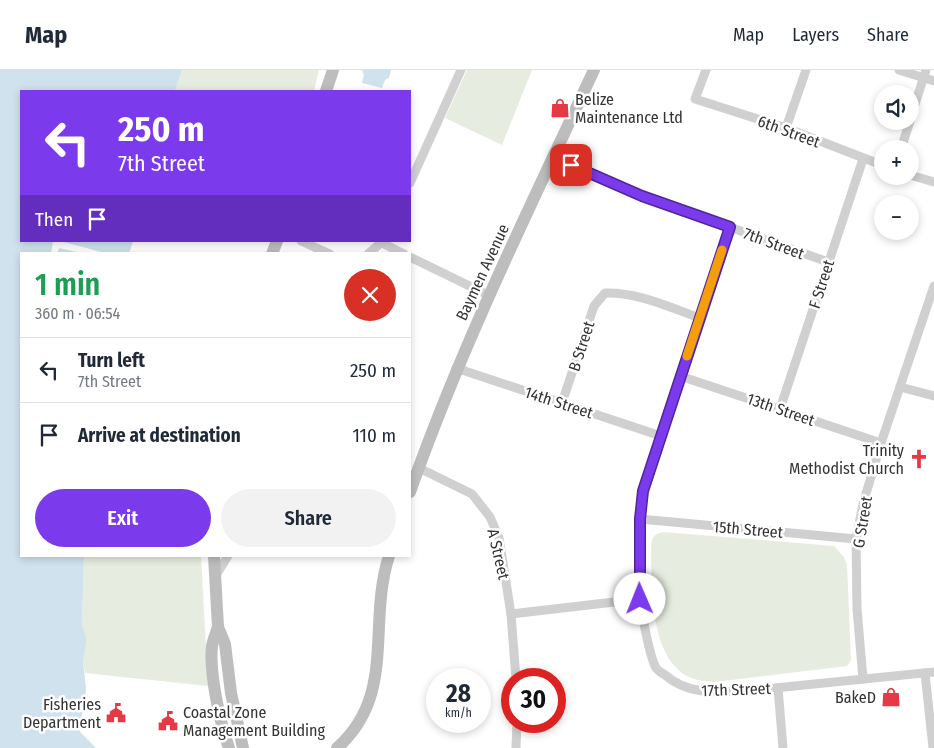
<!DOCTYPE html>
<meta charset="utf-8">
<style>
:root{--surface:#fff;--page:#f2f2f3;--text:#1f2937;--muted:#747a83;--line:#e0e1e3;--accent:#7c3aed}
body{margin:0;font-family:"Fira Sans Condensed",sans-serif;background:var(--page);color:var(--text);height:100vh;display:flex;flex-direction:column;font-size:19px;white-space:nowrap}
*{box-sizing:border-box;margin:0}
p{font-size:16px;color:var(--muted)}
.icon{flex:none;width:28px;height:28px;fill:none;stroke:currentColor;stroke-width:2;stroke-linecap:round;stroke-linejoin:round}
.map{position:relative;flex:1;overflow:hidden}
.side{position:absolute;left:20px;top:182px;width:391px;height:305px;display:flex;flex-direction:column;background:var(--surface);border-radius:0px;box-shadow:0 2px 8px #0003}
.side>*{flex:none}
.hud{position:absolute;left:20px;top:20px;width:391px;height:152px;border-radius:0px;box-shadow:0 2px 8px #0003;background:#7c3aed;color:#fff;overflow:hidden}
.buttons{position:absolute;left:874px;top:15px;display:grid;gap:10px}
.buttons a{display:grid;place-items:center;width:45px;height:45px;border-radius:50%;background:var(--surface);box-shadow:0 2px 8px #0003;font-size:25px}
.speed{position:absolute;left:426px;top:598px;display:flex;gap:10px;font-size:25px;font-weight:700;text-align:center}
.speed>*{display:grid;place-content:center;width:65px;height:65px;border-radius:50%;background:var(--surface);box-shadow:0 2px 8px #0003;line-height:1}
.speed small{font-size:12px;font-weight:400}
.speed .limit{border:8px solid #d22;background:#fff;color:#111}
.pin{position:absolute;display:grid;place-items:center;width:42px;height:42px;color:#fff;margin:-21px;border-radius:10px;box-shadow:0 2px 8px #0006}
.me{position:absolute;width:55px;margin:-28px;rotate:359deg;stroke-linejoin:round;filter:drop-shadow(0 0 4px #0008)}
.turn{display:flex;align-items:center;gap:18px;height:105px;padding:0 15px;font-size:22px}
.turn .icon{width:65px;height:65px;stroke-width:2.5}
.turn b{display:block;font-size:35px;line-height:42px}
.then{display:flex;align-items:center;height:48px;padding:0 15px;background:#0003;gap:10px;font-size:19px}
.round{display:grid;place-items:center;flex:none;width:52px;height:52px;border-radius:26px;background:var(--page)}
.summary{display:flex;align-items:center;justify-content:space-between;height:85px;padding:0 15px}
h1{font-size:30px;font-weight:600;line-height:38px;color:#1e9e55}
.cta{display:flex;gap:10px;margin-top:auto;padding:10px 15px}
.cta a{flex:1;height:58px;border-radius:30px;background:var(--accent);color:#fff;font-size:20px;font-weight:600;line-height:58px;text-align:center}
.cta a+a{background:var(--page);color:var(--text)}
ul{padding:0;list-style:none}
li{display:flex;align-items:center;gap:15px;height:65px;padding:0 15px;border-top:1px solid var(--line)}
li div{flex:1}
li b{display:block;font-size:19px}
li em{font-style:normal}
header{display:flex;align-items:center;gap:30px;box-sizing:border-box;height:70px;padding:0 25px;background:var(--surface);border-bottom:1px solid var(--line)}
header strong{font-size:24px}
nav{display:flex;gap:28px;margin-inline-start:auto;font-size:18px}
.map>svg:first-child{display:block}
.green{fill:#e6ecdf}
.water{fill:#cfe2ee}
.pier{fill:#fff}
.lines{fill:none;stroke-linecap:round;stroke-linejoin:round}
.street{stroke:#d0d0d0;stroke-width:9}
.secondary{stroke:#bdbdbd;stroke-width:12}
.route-casing{stroke:#51269a;stroke-width:12}
.route{stroke:#7c3aed;stroke-width:9}
.slow{stroke:#f59e0b;stroke-width:9}
.labels{text-anchor:middle;stroke-width:5;stroke-linejoin:round;paint-order:stroke}
.poi-label{font-size:16px;fill:#333;stroke:#fff;text-anchor:end}
.street-label{font-size:16px;fill:#333;stroke:#fff}
</style>
<header>
<strong>Map</strong>
<nav><a>Map</a><a>Layers</a><a>Share</a></nav>
</header>
<div class="map">
<svg width="934" height="678" viewBox="0 0 934 678">
<rect width="100%" height="100%" fill="#fff"/>
<g class="green">
<path d="M 182,0 L 319,0 L 314,21 L 175,21 Z"/>
<path d="M 467,0 L 532,0 L 502,75 L 445,48 Z"/>
<path d="M 663,462 L 834,476 L 844,487 L 847,495 L 851,590 L 847,596 L 715,612 C 706,611 697,611 689,607 C 648,587 652,512 651,474 C 653,466 655,464 663,462 Z"/>
<path d="M 84,486 L 201,486 L 208,616 L 85,603 L 83,591 L 86,575 L 86,566 L 82,555 Z"/>
</g>
<g class="water">
<path d="M 0,0 L 182,0 L 175,21 L 21,21 L 21,171 L 133,171 L 129,184 L 21,184 L 21,486 L 84,486 L 82,555 L 86,566 L 86,575 L 83,591 L 86,619 L 84,638 L 79,654 L 80,662 L 96,678 L 0,678 Z"/>
<path d="M 362,0 L 391,0 L 389,8 L 385,10 L 382,18 L 362,13 L 364,5 Z"/>
</g>
<path class="pier" d="M 53,171 L 60,171 L 109,184 L 86,184 L 59,178 L 57,184 L 51,184 Z"/>
<g class="lines">
<g class="street">
<path d="M 706,0 L 695,29 L 786,58 L 882,95"/>
<path d="M 899,0 L 934,11"/>
<path d="M 910,50 L 926,0"/>
<path d="M 786,58 L 806,0"/>
<path d="M 901,79 L 910,51"/>
<path d="M 553,87 L 642,126 L 828,192"/>
<path d="M 910,105 L 934,112"/>
<path d="M 410,113 L 461,0"/>
<path d="M 730,157 L 643,421 C 638,471 636,524 648,573 C 650,580 652,591 656,598 C 658,601 662,603 665,605 C 688,625 716,622 744,621 L 934,602"/>
<path d="M 301,171 L 330,184"/>
<path d="M 382,173 L 404,184"/>
<path d="M 368,184 L 383,171"/>
<path d="M 410,187 L 488,225"/>
<path d="M 456,298 L 661,366"/>
<path d="M 680,306 L 881,373"/>
<path d="M 900,317 L 934,326"/>
<path d="M 562,333 L 594,236 L 605,223 C 638,222 669,237 700,248"/>
<path d="M 780,339 L 863,89"/>
<path d="M 419,398 L 472,424 L 490,447 L 499,468 L 511,544 L 516,609"/>
<path d="M 640,449 L 856,469"/>
<path d="M 215,507 L 228,486"/>
<path d="M 511,544 L 640,529"/>
<path d="M 925,603 L 933,678"/>
<path d="M 863,609 L 857,539 L 856,469 L 863,434 L 881,373 L 934,216"/>
<path d="M 778,618 L 783,678"/>
<path d="M 516,678 L 517,651"/>
</g>
<g class="secondary">
<path d="M 326,21 L 333,0"/>
<path d="M 272,184 L 277,171"/>
<path d="M 410,422 C 461,277 529,139 594,0"/>
<path d="M 214,486 L 218,557 L 225,574 L 231,623 L 243,678"/>
<path d="M 218,557 C 216,563 213,570 212,576 C 209,602 220,653 229,678"/>
<path d="M 337,678 C 397,625 367,554 389,486"/>
</g>
</g>
<g class="lines">
<defs>
<path id="route" d="M 571,95 L 642,126 L 730,157 L 643,421 L 640,449 L 640,529"/>
</defs>
<use href="#route" class="route-casing"/>
<use href="#route" class="route"/>
<path class="slow" d="M 687,286 L 722,180"/>
</g>
<defs>
<symbol id="shop-bare" viewBox="-9 -9 18 18"><path d="M-5-2.5h2.3a2.7 3.5 0 0 1 5.4 0H5L5.5 6h-11ZM-1.5-2.5h3a1.5 2.3 0 0 0-3 0Z" fill="#e63946" stroke="#fff" stroke-width="2.5" paint-order="stroke"/></symbol>
<symbol id="church-bare" viewBox="-9 -9 18 18"><path d="M-1.2-6h2.4v3.5h3.3v2.4h-3.3V6h-2.4V-.1h-3.3v-2.4h3.3Z" fill="#e63946" stroke="#fff" stroke-width="2.5" paint-order="stroke"/></symbol>
<symbol id="civic-bare" viewBox="-9 -9 18 18"><path d="M-.6-6.5H3V-4.5H.6V-3L4-1V1h2V6H-6V1h2V-1L-.6-3ZM-1.2 2.5V6h2.4V2.5Z" fill="#e63946" stroke="#fff" stroke-width="2.5" paint-order="stroke"/></symbol>
</defs>
<g fill-rule="evenodd">
<use href="#shop-bare" x="546" y="24" width="28" height="28"/>
<use href="#church-bare" x="905" y="375" width="28" height="28"/>
<use href="#shop-bare" x="877" y="613" width="28" height="28"/>
<use href="#civic-bare" x="102" y="629" width="28" height="28"/>
<use href="#civic-bare" x="154" y="637" width="28" height="28"/>
</g>
<g class="labels">
<g class="poi-label">
<text x="575" y="35" text-anchor="start">Belize<tspan x="575" dy="18">Maintenance Ltd</tspan></text>
<text x="904" y="386">Trinity<tspan x="904" dy="18">Methodist Church</tspan></text>
<text x="876" y="633">BakeD</text>
<text x="101" y="640">Fisheries<tspan x="101" dy="18">Department</tspan></text>
<text x="183" y="648" text-anchor="start">Coastal Zone<tspan x="183" dy="18">Management Building</tspan></text>
</g>
<g class="street-label">
<text transform="translate(789 61) rotate(20)" y="6">6th Street</text>
<text transform="translate(774 173) rotate(20)" y="6">7th Street</text>
<text transform="translate(482 202) rotate(-65)" y="6">Baymen Avenue</text>
<text transform="translate(821 214) rotate(-72)" y="6">F Street</text>
<text transform="translate(581 276) rotate(-72)" y="6">B Street</text>
<text transform="translate(559 332) rotate(18)" y="6">14th Street</text>
<text transform="translate(781 339) rotate(19)" y="6">13th Street</text>
<text transform="translate(862 452) rotate(-81)" y="6">G Street</text>
<text transform="translate(748 459) rotate(5)" y="6">15th Street</text>
<text transform="translate(499 484) rotate(77)" y="6">A Street</text>
<text transform="translate(736 619) rotate(-2)" y="6">17th Street</text>
</g>
</g>
</svg>
<div class="buttons">
<a><svg class="icon" aria-label="sound" viewBox="0 0 24 24"><path d="M4 9h4l5-4v14l-5-4H4zM17 9q2 3 0 6"/></svg></a>
<a>+</a>
<a>−</a>
</div>
<div class="speed"><div>28<small>km/h</small></div><div class="limit">30</div></div>
<div class="pin" style="left:571px;top:95px;background:#d93025"><svg class="icon" aria-label="arrive" viewBox="0 0 24 24"><path d="M6 21V4h12l-3 4 3 4H6"/></svg></div>
<svg class="me" style="left:640px;top:529px" viewBox="-20 -20 40 40"><circle r="19" fill="#fff"/><path d="M0-13L10 11 0 6-10 11z" fill="#7c3aed"/></svg>
<div class="hud">
<div class="turn"><svg class="icon" aria-label="left" viewBox="0 0 24 24"><path d="M17 20v-9H6M10 6l-5 5 5 5"/></svg><div><b>250 m</b>7th Street</div></div>
<div class="then">Then<svg class="icon" aria-label="arrive" viewBox="0 0 24 24"><path d="M6 21V4h12l-3 4 3 4H6"/></svg></div>
</div>
<section class="side">
<div class="summary"><div><h1>1 min</h1><p>360 m · 06:54</p></div><a class="round" style="background:#d93025;color:#fff"><svg class="icon" aria-label="close" viewBox="0 0 24 24"><path d="M6 6l12 12M18 6L6 18"/></svg></a></div>
<ul>
<li><svg class="icon" aria-label="left" viewBox="0 0 24 24"><path d="M17 20v-9H6M10 6l-5 5 5 5"/></svg><div><b>Turn left</b><p>7th Street</p></div><em>250 m</em></li>
<li><svg class="icon" aria-label="arrive" viewBox="0 0 24 24"><path d="M6 21V4h12l-3 4 3 4H6"/></svg><div><b>Arrive at destination</b></div><em>110 m</em></li>
</ul>
<div class="cta"><a>Exit</a><a>Share</a></div>
</section>
</div>
